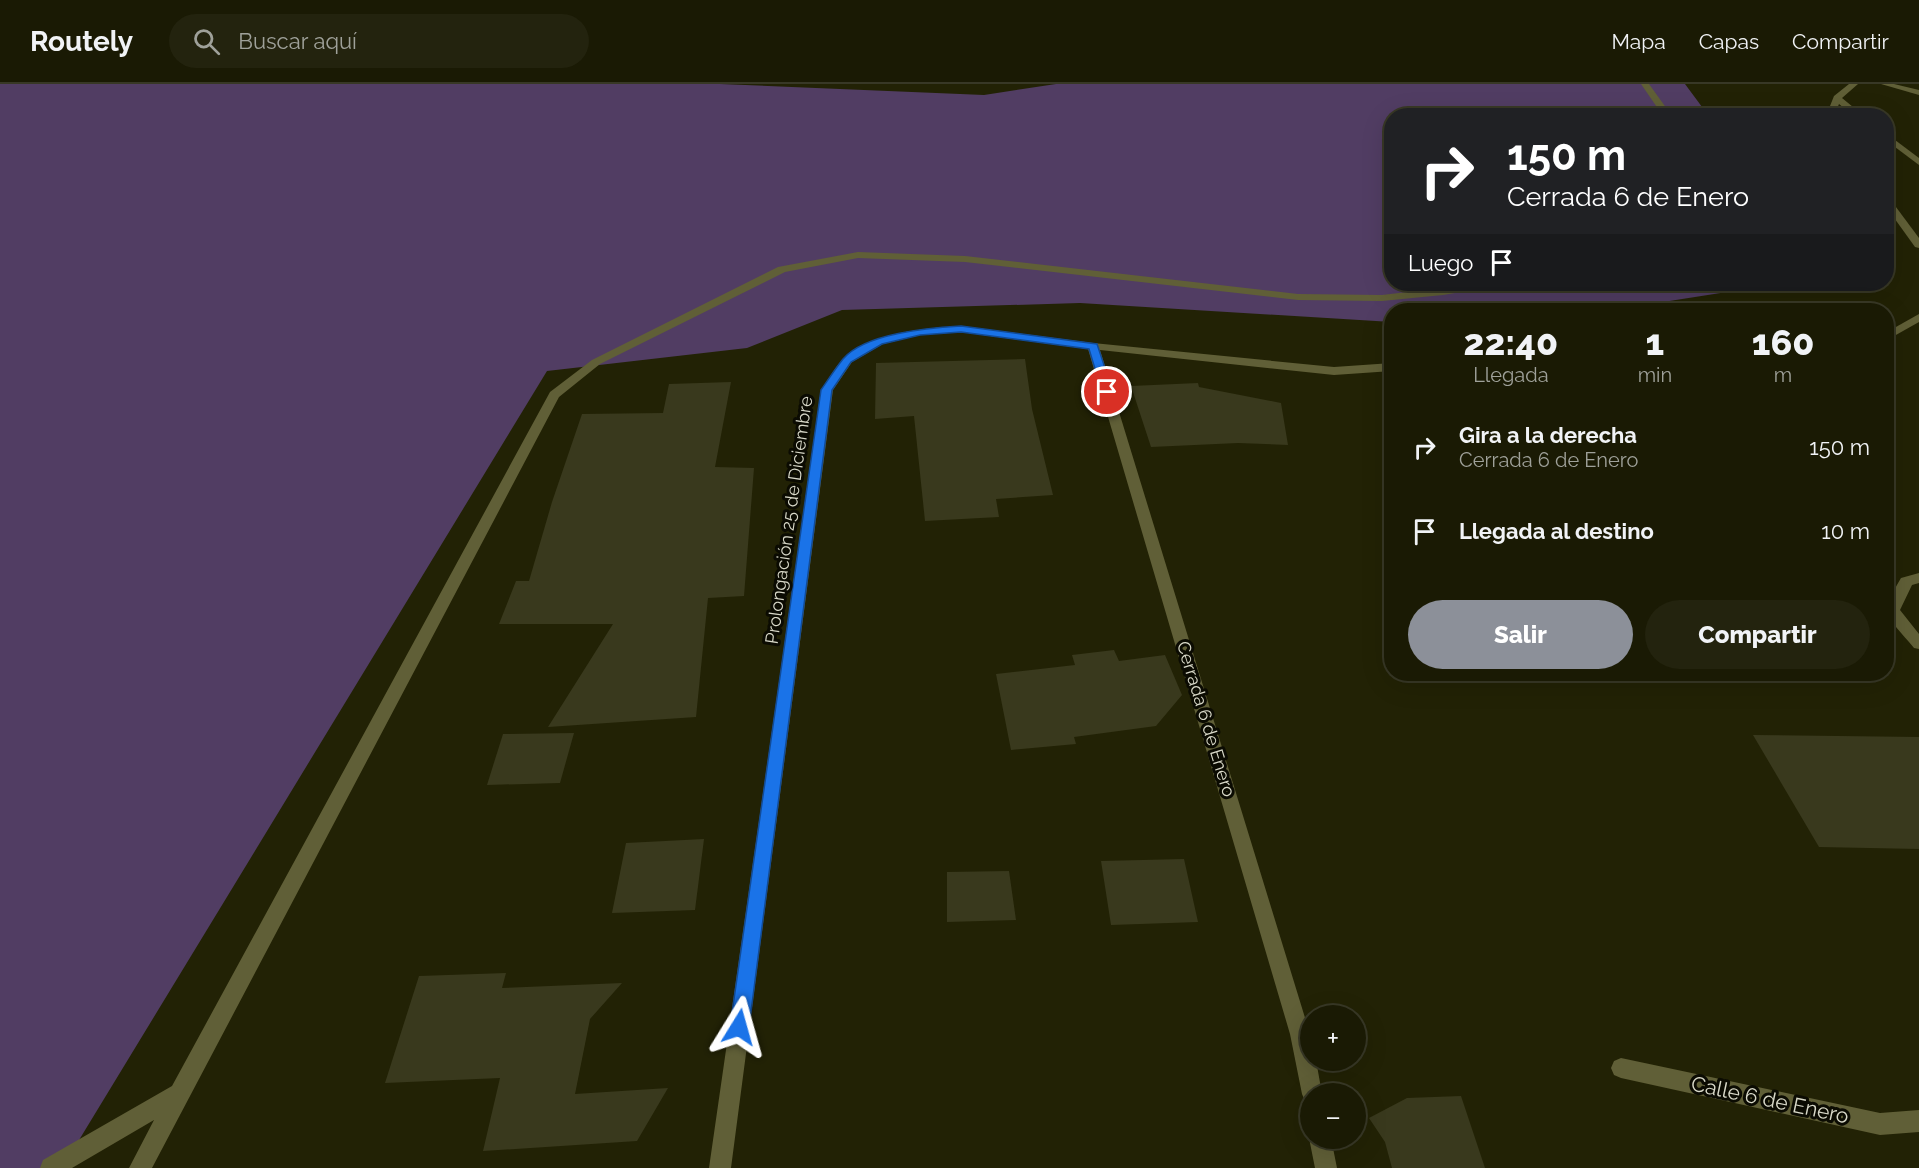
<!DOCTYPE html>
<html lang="es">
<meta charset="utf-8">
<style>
:root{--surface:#1a1a04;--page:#23230e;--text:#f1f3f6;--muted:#9fa19a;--line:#383826;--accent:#8c9099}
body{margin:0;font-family:Raleway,sans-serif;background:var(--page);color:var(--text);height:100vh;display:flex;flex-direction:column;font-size:22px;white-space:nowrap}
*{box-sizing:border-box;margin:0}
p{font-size:20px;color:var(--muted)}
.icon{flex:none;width:33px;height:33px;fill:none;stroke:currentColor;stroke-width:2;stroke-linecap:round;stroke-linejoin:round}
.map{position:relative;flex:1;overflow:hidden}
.side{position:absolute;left:1384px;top:219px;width:510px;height:378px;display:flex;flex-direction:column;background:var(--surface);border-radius:24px;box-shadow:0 6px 24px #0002,0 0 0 2px var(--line)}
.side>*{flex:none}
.hud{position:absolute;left:1384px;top:24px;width:510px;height:183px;border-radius:24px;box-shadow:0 6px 24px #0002,0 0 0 2px var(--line);background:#202124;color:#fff;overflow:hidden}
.fabs{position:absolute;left:1300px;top:921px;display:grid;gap:12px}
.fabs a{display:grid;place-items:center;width:66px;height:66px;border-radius:50%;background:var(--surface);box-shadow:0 6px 24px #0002,0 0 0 2px var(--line);font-size:30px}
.pin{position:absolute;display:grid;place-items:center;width:51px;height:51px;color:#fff;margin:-26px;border:3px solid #fff;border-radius:50%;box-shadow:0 2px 6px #0007}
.me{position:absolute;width:66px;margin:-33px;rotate:8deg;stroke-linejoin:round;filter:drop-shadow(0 0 4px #0008)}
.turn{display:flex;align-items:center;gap:21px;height:126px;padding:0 24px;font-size:27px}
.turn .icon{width:78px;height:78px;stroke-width:2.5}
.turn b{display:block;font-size:42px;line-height:51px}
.then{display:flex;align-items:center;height:57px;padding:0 24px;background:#0003;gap:12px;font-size:22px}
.eta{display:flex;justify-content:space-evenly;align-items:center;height:102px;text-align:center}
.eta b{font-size:36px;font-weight:800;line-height:42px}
.button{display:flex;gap:12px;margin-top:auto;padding:12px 24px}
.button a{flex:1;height:69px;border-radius:36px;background:var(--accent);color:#fff;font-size:24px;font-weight:800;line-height:69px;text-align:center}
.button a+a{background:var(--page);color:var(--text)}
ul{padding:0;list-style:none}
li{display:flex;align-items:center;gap:18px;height:84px;padding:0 24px}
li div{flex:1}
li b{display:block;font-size:22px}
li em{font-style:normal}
header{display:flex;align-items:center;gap:36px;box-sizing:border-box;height:84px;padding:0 30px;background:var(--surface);border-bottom:2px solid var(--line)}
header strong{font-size:28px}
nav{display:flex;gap:33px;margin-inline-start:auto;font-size:21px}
.search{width:420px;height:54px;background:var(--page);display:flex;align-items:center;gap:15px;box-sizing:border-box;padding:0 21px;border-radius:33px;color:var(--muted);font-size:22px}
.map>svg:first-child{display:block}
.green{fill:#513d63}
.building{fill:#39391d}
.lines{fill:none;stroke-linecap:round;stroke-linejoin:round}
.street{fill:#605f37;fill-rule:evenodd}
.route{fill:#1a73e8;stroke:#114b97;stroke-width:1.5}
.labels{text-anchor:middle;stroke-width:6;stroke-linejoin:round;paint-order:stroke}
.street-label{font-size:18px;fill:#d8d8c8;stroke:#0b0b02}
.near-street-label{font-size:21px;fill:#d8d8c8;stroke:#0b0b02}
</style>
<header>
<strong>Routely</strong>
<div class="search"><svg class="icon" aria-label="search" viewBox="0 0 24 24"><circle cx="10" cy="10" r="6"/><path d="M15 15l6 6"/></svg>Buscar aquí</div>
<nav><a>Mapa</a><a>Capas</a><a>Compartir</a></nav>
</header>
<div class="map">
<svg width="1919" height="1084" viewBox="0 0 1919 1084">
<rect width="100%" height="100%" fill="#222205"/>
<path class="green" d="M 0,0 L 720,0 L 984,11 L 1056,0 L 1685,0 L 1708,31 L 1392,32 L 1392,200 L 1778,200 L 1612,226 L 1392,226 L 1392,238 L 1080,219 L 842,226 L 747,264 L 547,287 L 62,1084 L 0,1084 Z"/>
<g class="building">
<path d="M 1025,275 L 1032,325 L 1053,411 L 996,415 L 999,433 L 925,437 L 914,332 L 875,335 L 876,279 Z"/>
<path d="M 731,298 L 715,383 L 754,384 L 744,512 L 708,514 L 696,633 L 548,643 L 613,540 L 499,540 L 516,497 L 529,497 L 552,418 L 582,330 L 663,329 L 669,300 Z"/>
<path d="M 1198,299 L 1199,303 L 1281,319 L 1288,361 L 1238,359 L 1151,363 L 1131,302 Z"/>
<path d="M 1114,566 L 1119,577 L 1165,571 L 1182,611 L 1156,642 L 1074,653 L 1076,660 L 1011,666 L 996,590 L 1075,581 L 1072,571 Z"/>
<path d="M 574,649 L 560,699 L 487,701 L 503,650 Z"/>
<path d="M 1753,651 L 1919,653 L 1919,765 L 1819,763 Z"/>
<path d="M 704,755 L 695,826 L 612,829 L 626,759 Z"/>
<path d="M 1184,775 L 1198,838 L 1111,841 L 1101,777 Z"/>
<path d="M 1009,787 L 1016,836 L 947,838 L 947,788 Z"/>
<path d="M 506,889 L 502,904 L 622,899 L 590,935 L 575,1010 L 668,1004 L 637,1057 L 483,1067 L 500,994 L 385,999 L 419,892 Z"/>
<path d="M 1461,1012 L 1485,1084 L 1392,1084 L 1385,1058 L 1369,1034 L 1407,1014 Z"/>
</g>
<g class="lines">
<g class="street">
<path d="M 1641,0 L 1649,0 L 1672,32 L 1663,32 Z"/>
<path d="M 1849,0 L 1858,0 L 1842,14 L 1864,32 L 1854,32 L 1839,20 L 1834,32 L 1826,32 L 1834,12 Z"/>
<path d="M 1881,0 L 1894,0 L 1919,6 L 1919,11 Z"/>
<path d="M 1887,50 L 1919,74 L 1919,81 L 1887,57 Z"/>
<path d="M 1887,114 L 1890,115 L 1919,154 L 1919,164 L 1915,163 L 1887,124 Z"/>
<path d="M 858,168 L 965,172 L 1298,210 L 1382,211 L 1475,200 L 1496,200 L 1491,203 L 1443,211 L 1382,217 L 1298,216 L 965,178 L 858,174 L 785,188 L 600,280 L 559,313 L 152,1084 L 129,1084 L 154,1036 L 72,1084 L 40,1084 L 43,1076 L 172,1002 L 550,308 L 592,276 L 778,183 Z"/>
<path d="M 1919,230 L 1919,238 L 1887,256 L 1887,248 Z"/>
<path d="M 961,242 L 1093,259 L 1334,283 L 1392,279 L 1392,287 L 1334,291 L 1100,266 L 1310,950 L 1311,976 L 1316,976 L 1322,1010 L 1311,1010 L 1311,1020 L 1305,1017 L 1302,1010 L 1290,950 L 1088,265 L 961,248 L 920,251 L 883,260 L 852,278 L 833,306 L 731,1084 L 709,1084 L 821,306 C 828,296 834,285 842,276 C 865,249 928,244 961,242 Z"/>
<path d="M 1919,489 L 1919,499 L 1912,501 L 1900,526 L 1919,550 L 1919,565 L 1914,564 C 1888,532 1878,533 1901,494 Z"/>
<path d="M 1621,974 L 1880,1029 L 1919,1026 L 1919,1048 L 1880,1051 L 1621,994 L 1614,991 L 1611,984 L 1614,977 Z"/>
<path d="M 1311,1050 L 1311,1054 L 1331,1054 L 1337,1084 L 1315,1084 L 1309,1054 Z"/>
</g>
</g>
<path class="route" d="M 961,242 L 1097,260 L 1113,308 L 1107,311 L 1102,308 L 1089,265 L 961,248 L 920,251 L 882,260 L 851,278 L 832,306 L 749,943 L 746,949 L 739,951 L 733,949 L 730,943 L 821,306 C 828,296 835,285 843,275 C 865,249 929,244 961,242 Z"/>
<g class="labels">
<g class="street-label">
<text transform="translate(789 436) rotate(-82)" y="6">Prolongación 25 de Diciembre</text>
<text transform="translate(1206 635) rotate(73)" y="6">Cerrada 6 de Enero</text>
</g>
<g class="near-street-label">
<text transform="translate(1770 1016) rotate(12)" y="7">Calle 6 de Enero</text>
</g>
</g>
</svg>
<div class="fabs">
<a>+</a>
<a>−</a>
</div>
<div class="pin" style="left:1107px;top:308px;background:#d93025"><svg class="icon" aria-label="arrive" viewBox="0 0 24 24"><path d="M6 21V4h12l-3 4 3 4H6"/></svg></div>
<svg class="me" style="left:739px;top:943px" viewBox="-20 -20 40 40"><path d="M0-17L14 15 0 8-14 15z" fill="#1a73e8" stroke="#fff" stroke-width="4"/></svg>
<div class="hud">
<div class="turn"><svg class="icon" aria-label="right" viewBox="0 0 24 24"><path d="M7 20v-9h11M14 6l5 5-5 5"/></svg><div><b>150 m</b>Cerrada 6 de Enero</div></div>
<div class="then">Luego<svg class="icon" aria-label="arrive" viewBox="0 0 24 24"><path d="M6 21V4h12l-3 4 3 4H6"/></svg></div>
</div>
<section class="side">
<div class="eta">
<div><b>22:40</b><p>Llegada</p></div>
<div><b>1</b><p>min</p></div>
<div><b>160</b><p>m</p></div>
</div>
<ul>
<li><svg class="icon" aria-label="right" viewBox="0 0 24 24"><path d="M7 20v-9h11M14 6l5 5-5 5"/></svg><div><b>Gira a la derecha</b><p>Cerrada 6 de Enero</p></div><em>150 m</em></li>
<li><svg class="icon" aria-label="arrive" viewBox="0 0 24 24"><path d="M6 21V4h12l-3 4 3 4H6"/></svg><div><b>Llegada al destino</b></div><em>10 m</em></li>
</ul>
<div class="button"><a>Salir</a><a>Compartir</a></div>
</section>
</div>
